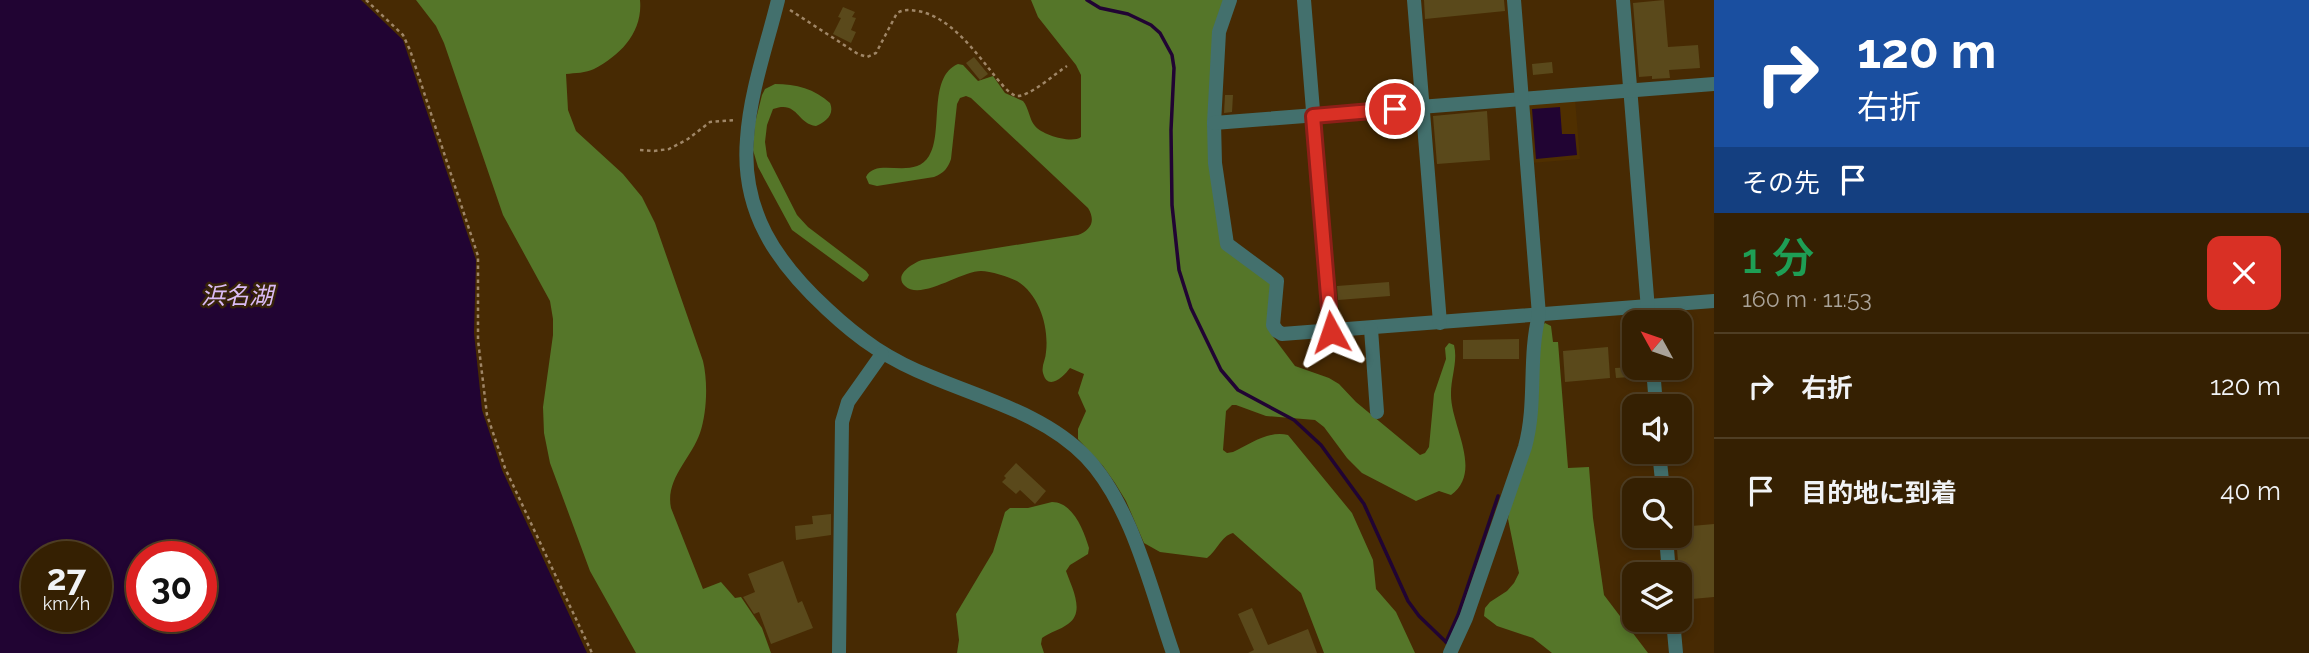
<!DOCTYPE html>
<html lang="ja">
<meta charset="utf-8">
<style>
:root{--surface:#352002;--page:#3d280c;--text:#f1f3f6;--muted:#aaa399;--line:#4f3e24}
body{margin:0;font-family:Raleway,"Noto Sans JP",sans-serif;background:var(--page);color:var(--text);height:100vh;display:flex;flex-direction:column;font-size:26px;white-space:nowrap}
*{box-sizing:border-box;margin:0}
p{font-size:23px;color:var(--muted)}
.icon{flex:none;width:38px;height:38px;fill:none;stroke:currentColor;stroke-width:2;stroke-linecap:round;stroke-linejoin:round}
.map{position:relative;flex:1;overflow:hidden}
.side{display:flex;flex-direction:column;background:var(--surface);width:595px}
.side>*{flex:none}
.guide{background:#1a4fa0;color:#fff;overflow:hidden}
.needle{width:46px;rotate:310deg}
.buttons{position:absolute;left:1622px;top:310px;display:grid;gap:14px}
.buttons a{display:grid;place-items:center;width:70px;height:70px;border-radius:14px;background:var(--surface);box-shadow:0 4px 10px #0003,0 0 0 2px var(--line);font-size:35px}
.speed{position:absolute;left:21px;top:541px;display:flex;gap:14px;font-size:35px;font-weight:700;text-align:center}
.speed>*{display:grid;place-content:center;width:91px;height:91px;border-radius:50%;background:var(--surface);box-shadow:0 4px 10px #0003,0 0 0 2px var(--line);line-height:1}
.speed small{font-size:18px;font-weight:400}
.speed .limit{border:10px solid #d22;background:#fff;color:#111}
.pin{position:absolute;display:grid;place-items:center;width:60px;height:60px;color:#fff;margin:-30px;border:4px solid #fff;border-radius:50%;box-shadow:0 2px 7px #0007}
.me{position:absolute;width:77px;margin:-38px;rotate:355deg;stroke-linejoin:round;filter:drop-shadow(0 0 5px #0008)}
.turn{display:flex;align-items:center;gap:24px;height:147px;padding:0 28px;font-size:32px}
.turn .icon{width:91px;height:91px;stroke-width:2.5}
.turn b{display:block;font-size:49px;line-height:60px}
.then{display:flex;align-items:center;height:66px;padding:0 28px;background:#0003;gap:14px;font-size:26px}
.round{display:grid;place-items:center;flex:none;width:74px;height:74px;border-radius:14px;background:var(--page)}
.headline{display:flex;align-items:center;justify-content:space-between;height:119px;padding:0 28px}
h1{font-size:42px;font-weight:600;line-height:52px;color:#1e9e55}
ul{padding:0;list-style:none}
li{display:flex;align-items:center;gap:21px;height:105px;padding:0 28px;border-top:2px solid var(--line)}
li div{flex:1}
li b{display:block;font-size:26px}
li em{font-style:normal}
main{display:flex;flex:1;min-height:0}
.map>svg:first-child{display:block}
.built{fill:#4f2f00}
.forest{fill:#557629}
.water{fill:#210433;fill-rule:evenodd}
.lines{fill:none;stroke-linecap:round;stroke-linejoin:round}
.stream{stroke:#210433;stroke-width:3.5}
.building{fill:#5a491b}
.path{stroke:#9f8667;stroke-width:2.5;stroke-dasharray:3.5 3.5;stroke-linecap:butt}
.minor{stroke:#43706d;stroke-width:14}
.route-casing{stroke:#8d1f18;stroke-width:18}
.route{stroke:#d93025;stroke-width:12}
.labels{text-anchor:middle;stroke-width:5;stroke-linejoin:round;paint-order:stroke}
.water-label{font-size:24px;font-style:italic;fill:#dabbf4;stroke:#372309}
</style>
<main>
<div class="map">
<svg width="1714" height="653" viewBox="0 0 1714 653">
<rect width="100%" height="100%" fill="#472a03"/>
<path class="built" d="M 1575,99 L 1580,159 L 1531,163 L 1527,106 L 1529,103 Z"/>
<g class="forest">
<path d="M 416,0 L 640,0 C 643,32 621,55 594,69 C 586,73 575,73 566,74 L 568,110 L 576,131 L 623,174 L 642,197 L 655,223 L 703,361 C 708,382 707,412 700,433 C 691,459 665,479 671,508 L 703,589 L 721,582 L 735,598 L 741,597 L 762,628 L 771,653 L 636,653 L 590,571 L 550,463 L 544,433 L 543,407 L 553,335 L 553,319 L 550,301 L 503,215 L 444,43 L 436,26 Z"/>
<path d="M 1031,0 L 1225,0 L 1217,19 L 1222,242 L 1271,283 L 1271,334 L 1295,366 L 1329,378 L 1339,384 L 1356,402 L 1420,455 L 1425,453 L 1429,447 L 1434,394 L 1446,359 L 1445,348 L 1449,343 L 1454,345 C 1458,361 1451,377 1451,393 C 1450,425 1484,471 1451,495 L 1439,491 L 1416,501 L 1362,473 L 1347,458 L 1324,427 L 1315,420 L 1266,416 L 1236,405 L 1232,405 L 1226,411 L 1223,450 L 1227,453 L 1233,452 C 1250,444 1269,430 1288,435 L 1352,513 L 1373,560 L 1376,589 L 1396,612 L 1415,653 L 1324,653 L 1301,593 L 1233,533 C 1221,536 1217,551 1207,558 L 1160,552 L 1144,543 L 1126,501 L 1115,483 L 1103,466 L 1078,439 L 1078,429 L 1086,411 L 1078,393 L 1084,374 L 1070,368 C 1064,376 1048,392 1043,373 C 1041,366 1046,359 1046,352 C 1049,328 1040,295 1017,281 C 1009,277 990,271 981,271 C 961,271 921,301 905,286 C 893,275 913,263 922,260 L 1078,235 C 1091,230 1096,221 1088,208 L 971,98 L 966,96 L 960,98 L 957,104 L 951,159 C 948,168 944,173 934,177 L 877,186 L 869,184 L 866,177 C 876,156 914,181 929,156 C 944,133 927,77 958,64 L 963,65 L 978,81 L 993,76 L 1005,93 L 1023,101 C 1029,108 1029,119 1035,126 C 1042,135 1072,144 1081,137 L 1081,75 L 1076,65 L 1038,17 Z"/>
<path d="M 775,84 C 796,84 815,89 830,103 C 835,115 825,122 816,126 C 796,123 798,100 773,109 L 767,125 L 765,142 L 767,156 L 797,215 L 808,227 L 866,271 L 869,275 L 867,279 L 863,282 L 792,230 L 758,167 L 753,150 L 755,123 L 762,95 L 765,89 Z"/>
<path d="M 1545,323 L 1551,326 L 1553,342 L 1558,342 L 1568,468 L 1589,467 L 1593,518 L 1604,595 L 1648,653 L 1552,653 L 1533,638 L 1497,626 L 1484,616 L 1485,608 L 1490,602 L 1507,591 L 1514,583 L 1519,573 L 1508,519 L 1542,326 Z"/>
<path d="M 1052,502 C 1073,502 1084,531 1089,548 L 1088,554 L 1070,565 L 1066,571 C 1071,586 1086,612 1068,624 C 1060,630 1050,632 1042,638 L 1041,644 L 1044,653 L 957,653 L 959,640 L 956,614 L 993,552 L 1005,512 L 1010,508 L 1028,508 Z"/>
</g>
<g class="water">
<path d="M 0,0 L 361,0 L 403,40 L 476,260 L 474,333 L 482,410 L 502,470 L 587,653 L 0,653 ZM 37,556 L 96,556 L 96,616 L 37,616 ZM 142,556 L 201,556 L 201,616 L 142,616 Z"/>
<path d="M 1560,107 L 1562,134 L 1575,134 L 1577,155 L 1536,159 L 1532,109 Z"/>
</g>
<g class="lines">
<g class="stream">
<path d="M 1087,0 L 1100,8 L 1128,14 L 1151,25 L 1160,33 L 1172,55 L 1174,68 L 1171,130 L 1172,205 L 1179,270 L 1191,308 L 1221,370 L 1238,390 L 1294,420 L 1321,445 L 1364,504 L 1408,601 L 1419,616 L 1447,643"/>
<path d="M 1446,642 L 1458,615 L 1498,496"/>
</g>
</g>
<g class="building">
<path d="M 1424,0 L 1504,0 L 1505,11 L 1425,19 Z"/>
<path d="M 1664,0 L 1668,47 L 1698,45 L 1700,68 L 1669,70 L 1670,78 L 1652,79 L 1652,76 L 1639,77 L 1633,3 Z"/>
<path d="M 843,7 L 855,12 L 852,17 L 856,18 L 851,30 L 856,32 L 851,43 L 833,34 L 841,18 L 838,17 Z"/>
<path d="M 974,57 L 988,74 L 980,80 L 966,63 Z"/>
<path d="M 1552,62 L 1553,73 L 1533,75 L 1532,64 Z"/>
<path d="M 1225,95 L 1233,95 L 1232,112 L 1224,113 Z"/>
<path d="M 1487,111 L 1490,160 L 1437,164 L 1433,116 Z"/>
<path d="M 1389,282 L 1390,296 L 1338,300 L 1337,286 Z"/>
<path d="M 1519,339 L 1519,359 L 1463,359 L 1463,340 Z"/>
<path d="M 1608,347 L 1610,378 L 1565,382 L 1563,351 Z"/>
<path d="M 1634,367 L 1644,368 L 1644,376 L 1616,378 L 1615,368 Z"/>
<path d="M 1016,463 L 1046,491 L 1035,504 L 1020,490 L 1016,494 L 1002,482 L 1006,478 L 1004,476 Z"/>
<path d="M 831,514 L 831,535 L 796,540 L 795,526 L 813,524 L 812,516 Z"/>
<path d="M 1714,524 L 1714,597 L 1681,600 L 1676,536 L 1680,536 L 1680,527 Z"/>
<path d="M 783,561 L 798,603 L 802,601 L 813,628 L 771,644 L 759,612 L 754,614 L 743,597 L 755,592 L 748,574 Z"/>
<path d="M 1252,608 L 1268,645 L 1308,629 L 1317,653 L 1248,653 L 1254,650 L 1238,614 Z"/>
</g>
<g class="lines">
<g class="path">
<path d="M 366,0 L 403,35 L 410,50 L 478,256 L 478,340 L 487,415 L 505,468 L 592,653"/>
<path d="M 790,10 L 858,54 L 867,57 L 876,53 L 897,13 C 904,9 910,10 917,11 C 965,18 999,94 1017,96 C 1029,97 1056,73 1067,66"/>
<path d="M 640,150 L 654,151 L 669,149 L 688,139 L 710,122 L 736,120"/>
</g>
<g class="minor">
<path d="M 778,0 C 767,45 750,92 747,139 C 741,211 776,262 827,309 C 860,340 889,360 932,377 C 984,399 1046,415 1086,457 C 1132,505 1151,590 1173,653"/>
<path d="M 1230,0 L 1219,32 L 1214,123 L 1215,163 L 1227,244 L 1277,281 L 1273,325 L 1277,331 L 1282,334 L 1714,301"/>
<path d="M 1304,0 L 1331,332"/>
<path d="M 1414,0 L 1440,323"/>
<path d="M 1623,0 L 1649,322"/>
<path d="M 1214,123 L 1714,84"/>
<path d="M 1371,329 L 1377,412"/>
<path d="M 1653,368 L 1656,406"/>
<path d="M 1659,452 L 1663,490"/>
<path d="M 1666,536 L 1669,574"/>
<path d="M 1673,620 L 1676,653"/>
<path d="M 839,653 L 842,422 L 848,402 L 882,354"/>
<path d="M 1450,653 L 1466,618 L 1525,447 C 1537,404 1528,358 1539,315 L 1514,0"/>
</g>
</g>
<g class="lines">
<defs>
<path id="route" d="M 1331,332 L 1313,116 L 1395,109"/>
</defs>
<use href="#route" class="route-casing"/>
<use href="#route" class="route"/>
</g>
<g class="labels">
<g class="water-label">
<text x="237" y="304">浜名湖</text>
</g>
</g>
</svg>
<div class="buttons">
<a><svg class="needle" viewBox="-14 -14 28 28"><path d="M0-13l5 13h-10z" fill="#e53935"/><path d="M0 13l5-13h-10z" fill="#aaa399"/></svg></a>
<a><svg class="icon" aria-label="sound" viewBox="0 0 24 24"><path d="M4 9h4l5-4v14l-5-4H4zM17 9q2 3 0 6"/></svg></a>
<a><svg class="icon" aria-label="search" viewBox="0 0 24 24"><circle cx="10" cy="10" r="6"/><path d="M15 15l6 6"/></svg></a>
<a><svg class="icon" aria-label="layers" viewBox="0 0 24 24"><path d="M12 4l9 5-9 5-9-5zM3 14l9 5 9-5"/></svg></a>
</div>
<div class="speed"><div>27<small>km/h</small></div><div class="limit">30</div></div>
<div class="pin" style="left:1395px;top:109px;background:#d93025"><svg class="icon" aria-label="arrive" viewBox="0 0 24 24"><path d="M6 21V4h12l-3 4 3 4H6"/></svg></div>
<svg class="me" style="left:1331px;top:332px" viewBox="-20 -20 40 40"><path d="M0-17L14 15 0 8-14 15z" fill="#d93025" stroke="#fff" stroke-width="4"/></svg>
</div>
<section class="side">
<div class="guide">
<div class="turn"><svg class="icon" aria-label="right" viewBox="0 0 24 24"><path d="M7 20v-9h11M14 6l5 5-5 5"/></svg><div><b>120 m</b>右折</div></div>
<div class="then">その先<svg class="icon" aria-label="arrive" viewBox="0 0 24 24"><path d="M6 21V4h12l-3 4 3 4H6"/></svg></div>
</div>
<div class="headline"><div><h1>1 分</h1><p>160 m · 11:53</p></div><a class="round" style="background:#d93025;color:#fff"><svg class="icon" aria-label="close" viewBox="0 0 24 24"><path d="M6 6l12 12M18 6L6 18"/></svg></a></div>
<ul>
<li><svg class="icon" aria-label="right" viewBox="0 0 24 24"><path d="M7 20v-9h11M14 6l5 5-5 5"/></svg><div><b>右折</b></div><em>120 m</em></li>
<li><svg class="icon" aria-label="arrive" viewBox="0 0 24 24"><path d="M6 21V4h12l-3 4 3 4H6"/></svg><div><b>目的地に到着</b></div><em>40 m</em></li>
</ul>
</section>
</main>
